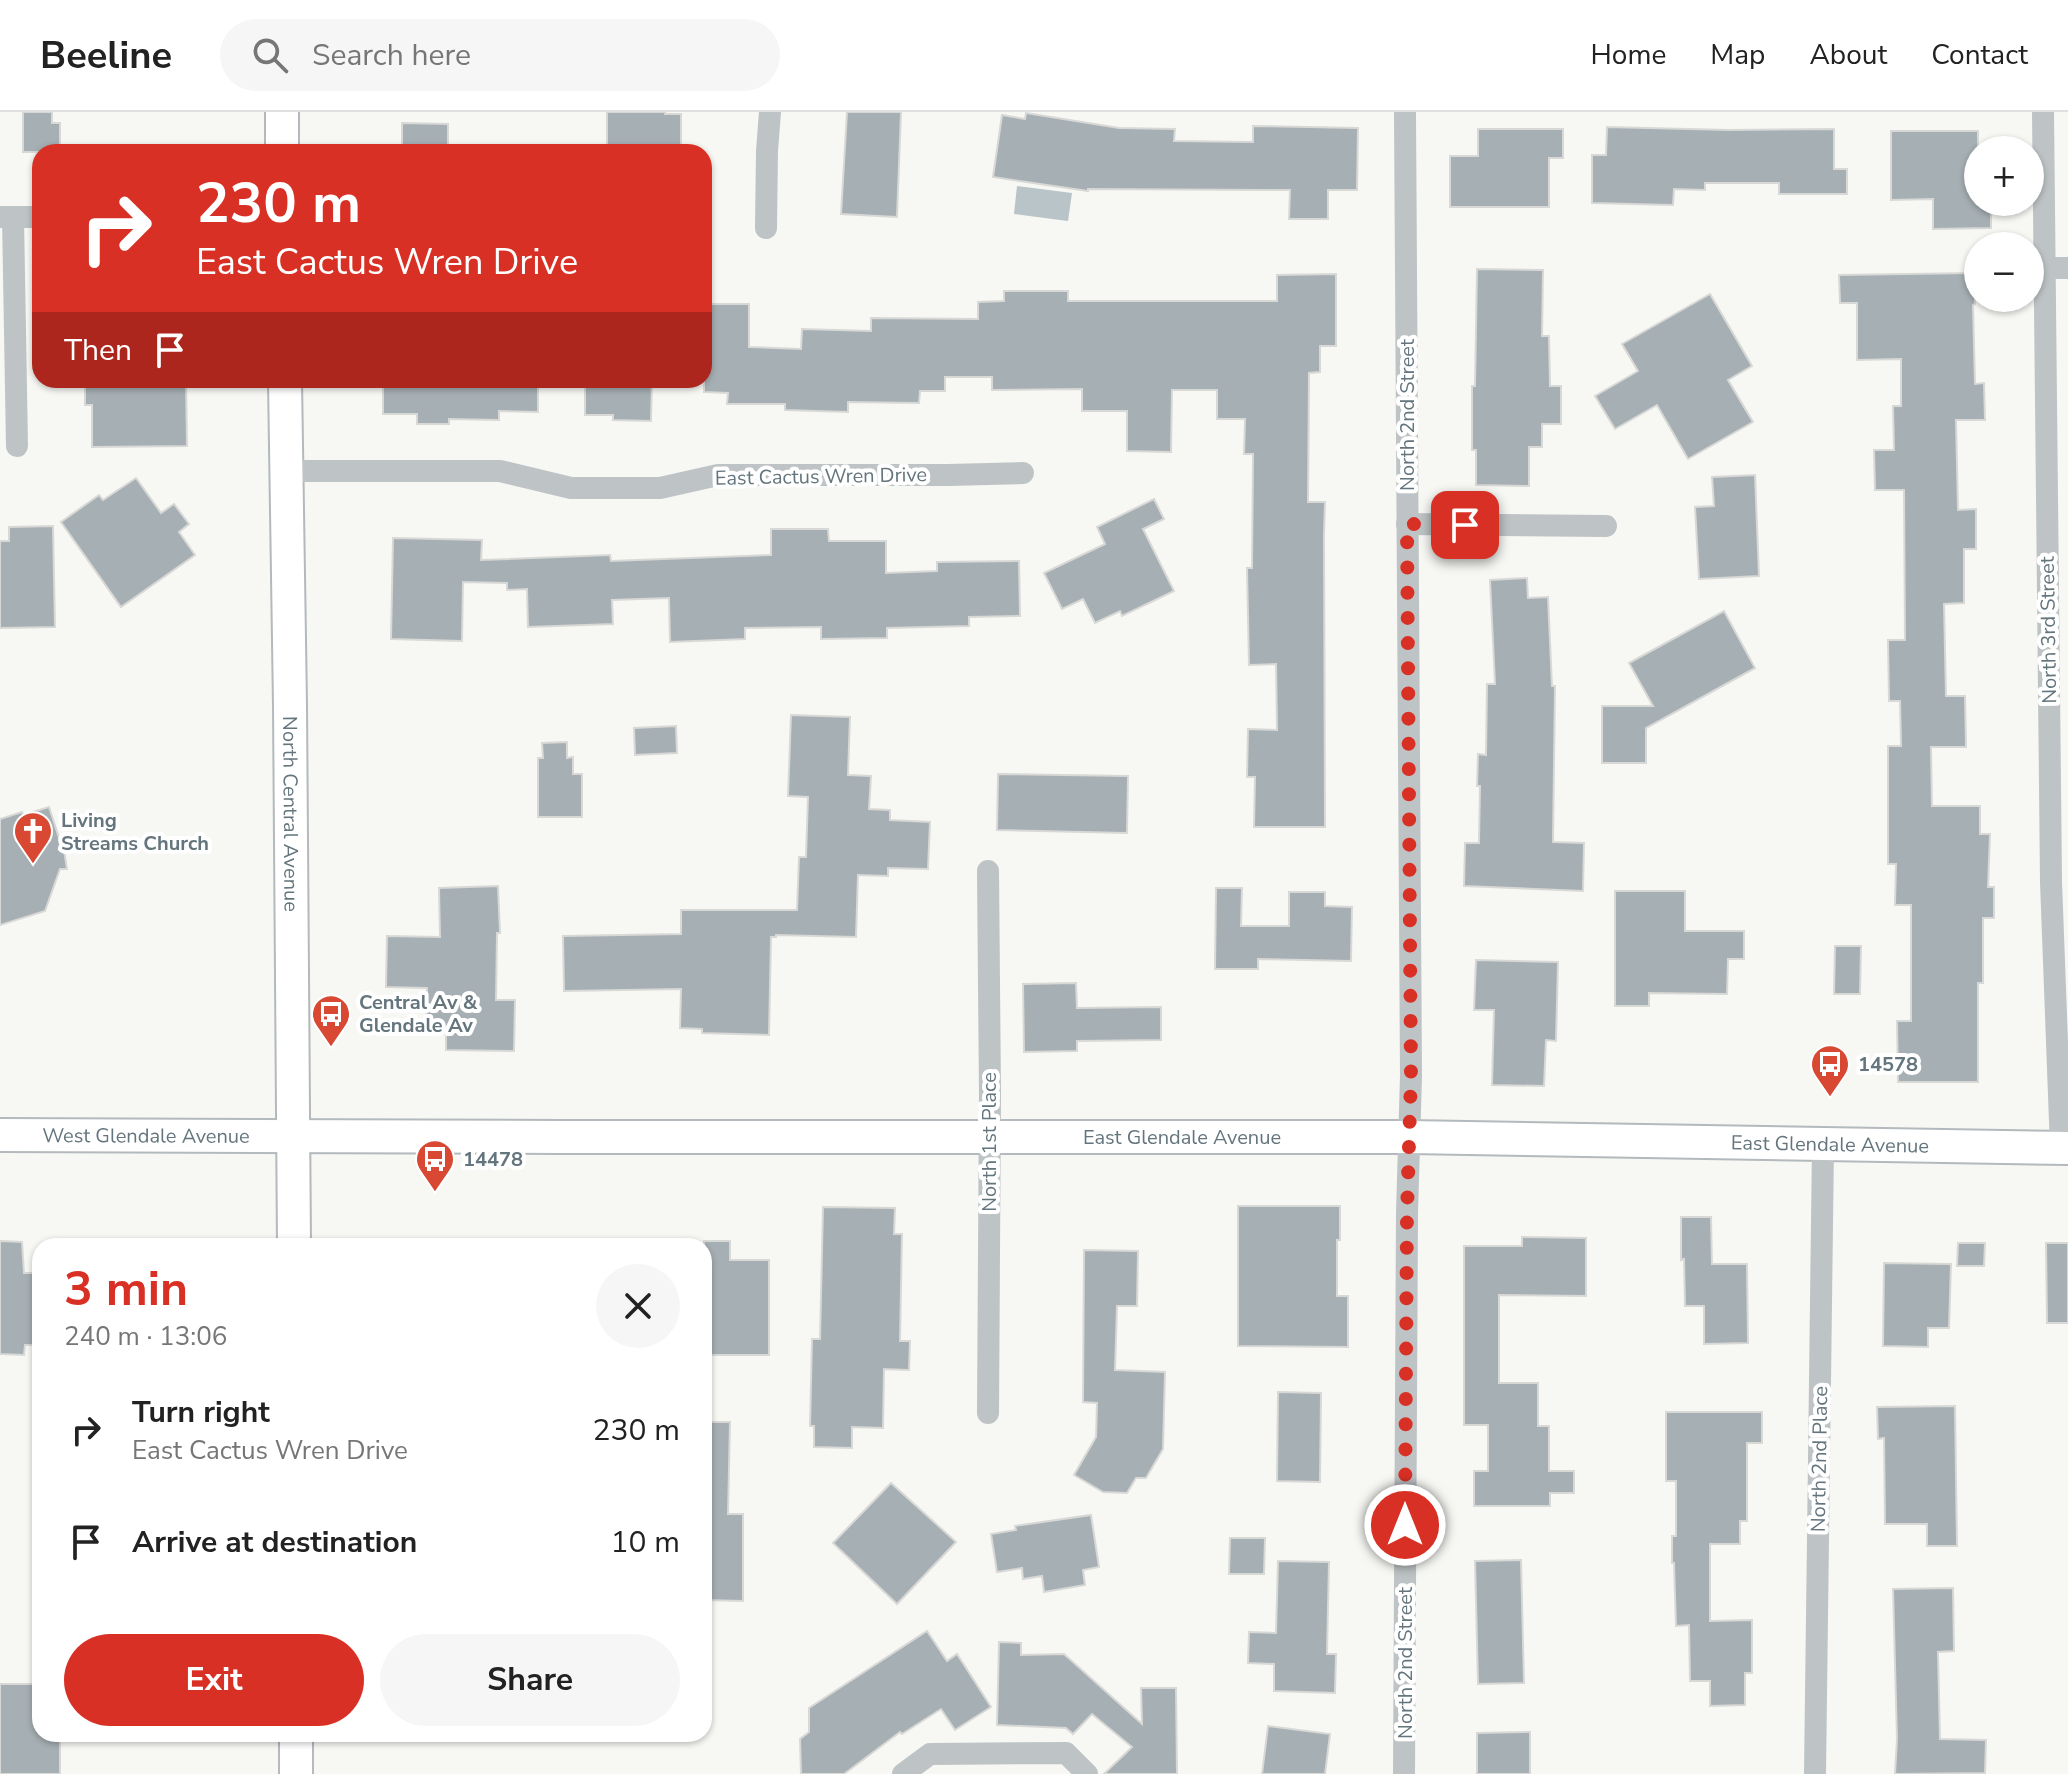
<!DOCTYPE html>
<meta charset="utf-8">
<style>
:root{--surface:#fff;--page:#f6f6f6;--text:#222;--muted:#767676;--line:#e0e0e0;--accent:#d93025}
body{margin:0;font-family:"Nunito Sans",sans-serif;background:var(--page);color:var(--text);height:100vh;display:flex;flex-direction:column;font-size:30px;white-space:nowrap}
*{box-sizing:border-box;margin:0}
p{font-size:26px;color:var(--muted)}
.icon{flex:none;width:44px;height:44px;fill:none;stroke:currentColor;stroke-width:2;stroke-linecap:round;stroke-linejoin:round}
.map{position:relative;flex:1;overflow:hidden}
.drawer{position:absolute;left:32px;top:1126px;width:680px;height:504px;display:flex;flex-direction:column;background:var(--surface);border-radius:24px;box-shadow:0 2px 6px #0004}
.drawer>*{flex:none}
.banner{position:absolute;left:32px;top:32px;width:680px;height:244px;border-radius:24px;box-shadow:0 2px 6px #0004;background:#d93025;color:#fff;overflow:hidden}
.fabs{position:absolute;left:1964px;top:24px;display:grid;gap:16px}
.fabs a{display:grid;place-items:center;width:80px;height:80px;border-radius:50%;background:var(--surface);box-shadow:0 2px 6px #0004;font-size:40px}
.pin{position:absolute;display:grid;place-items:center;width:68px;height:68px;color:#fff;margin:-34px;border-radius:16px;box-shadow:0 4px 12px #0006}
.me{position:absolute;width:88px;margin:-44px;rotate:0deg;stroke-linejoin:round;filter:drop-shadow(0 0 6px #0008)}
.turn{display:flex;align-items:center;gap:28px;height:168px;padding:0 32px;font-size:36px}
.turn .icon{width:104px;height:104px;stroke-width:2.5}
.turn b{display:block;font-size:56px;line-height:68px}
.then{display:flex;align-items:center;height:76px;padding:0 32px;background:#0003;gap:16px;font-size:30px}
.round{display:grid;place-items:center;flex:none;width:84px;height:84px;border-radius:42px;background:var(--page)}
.overview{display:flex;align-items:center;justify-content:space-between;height:136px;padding:0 32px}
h1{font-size:48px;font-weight:700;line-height:60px;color:var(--accent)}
.cta{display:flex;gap:16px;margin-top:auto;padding:16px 32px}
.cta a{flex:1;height:92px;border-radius:48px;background:var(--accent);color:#fff;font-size:32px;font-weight:700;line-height:92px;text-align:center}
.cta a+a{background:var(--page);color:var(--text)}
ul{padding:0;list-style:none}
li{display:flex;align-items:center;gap:24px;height:112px;padding:0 32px}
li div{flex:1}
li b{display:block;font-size:30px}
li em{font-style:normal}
header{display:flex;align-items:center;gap:48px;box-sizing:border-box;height:112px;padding:0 40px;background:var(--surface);border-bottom:2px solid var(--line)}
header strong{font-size:38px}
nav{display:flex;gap:44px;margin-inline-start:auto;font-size:28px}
.search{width:560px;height:72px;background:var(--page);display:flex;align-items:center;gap:20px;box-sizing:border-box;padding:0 28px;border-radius:44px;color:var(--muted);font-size:30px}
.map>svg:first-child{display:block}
.water{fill:#b8c4c7}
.building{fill:#a6afb3;stroke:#d8d8d6;stroke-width:2}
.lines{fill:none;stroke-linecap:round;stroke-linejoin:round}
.secondary-casing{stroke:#b3b9bc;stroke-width:36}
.minor{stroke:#bec3c5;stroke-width:22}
.secondary{stroke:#fff;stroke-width:32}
.route{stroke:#d93025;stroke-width:14;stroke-dasharray:0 25.2}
.labels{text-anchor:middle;stroke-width:8;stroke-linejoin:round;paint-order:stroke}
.street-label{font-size:20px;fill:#64757d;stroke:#fff}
.poi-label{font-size:20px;font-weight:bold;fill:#64757d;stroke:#fff;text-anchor:start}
</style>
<header>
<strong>Beeline</strong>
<div class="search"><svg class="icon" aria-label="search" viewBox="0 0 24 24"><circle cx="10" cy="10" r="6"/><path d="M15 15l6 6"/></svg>Search here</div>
<nav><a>Home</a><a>Map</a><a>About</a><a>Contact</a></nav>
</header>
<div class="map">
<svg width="2068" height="1662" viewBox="0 0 2068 1662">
<rect width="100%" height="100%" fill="#f7f7f4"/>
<path class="water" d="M 1017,74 L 1072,81 L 1068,109 L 1014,102 Z"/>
<g class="building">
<path d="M 23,0 L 52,0 L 52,11 L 60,11 L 60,40 L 23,40 Z"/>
<path d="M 607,0 L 665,0 L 665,2 L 681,2 L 681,40 L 607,40 Z"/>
<path d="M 847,0 L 901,0 L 897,105 L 841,102 Z"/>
<path d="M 1026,1 L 1119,16 L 1175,17 L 1174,29 L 1253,30 L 1253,14 L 1358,16 L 1357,78 L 1328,78 L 1328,107 L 1289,107 L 1290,78 L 1088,77 L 1088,79 L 993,65 L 1002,3 L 1025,7 Z"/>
<path d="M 402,11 L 448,12 L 448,40 L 402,40 Z"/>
<path d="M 1607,15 L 1729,18 L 1834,17 L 1834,57 L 1847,57 L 1847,82 L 1779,82 L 1779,71 L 1705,71 L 1705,78 L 1674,77 L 1673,93 L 1592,91 L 1592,43 L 1606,43 Z"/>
<path d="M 1478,17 L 1563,17 L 1563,46 L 1549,46 L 1549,95 L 1450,95 L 1450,44 L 1478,44 Z"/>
<path d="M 1891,19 L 1978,19 L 1978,90 L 1991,90 L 1991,116 L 1933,117 L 1933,87 L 1891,88 Z"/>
<path d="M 1477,157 L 1543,158 L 1542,224 L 1549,224 L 1550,274 L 1561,274 L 1561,312 L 1542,312 L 1542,335 L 1529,335 L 1529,374 L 1476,373 L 1476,338 L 1472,338 L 1472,274 L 1475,274 Z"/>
<path d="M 1975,161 L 1975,192 L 1973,193 L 1975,272 L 1984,271 L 1985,308 L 1956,308 L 1958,398 L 1976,397 L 1976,437 L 1964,437 L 1964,491 L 1944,492 L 1946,584 L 1965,584 L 1966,635 L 1931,635 L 1932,694 L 1980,694 L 1980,722 L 1990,722 L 1988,775 L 1994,775 L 1994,806 L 1983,806 L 1983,871 L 1978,871 L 1978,970 L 1898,970 L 1897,909 L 1911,909 L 1911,793 L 1895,793 L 1896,752 L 1888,752 L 1888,634 L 1901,634 L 1900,589 L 1889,589 L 1888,528 L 1905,528 L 1904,378 L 1875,378 L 1874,338 L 1894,338 L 1893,294 L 1901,294 L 1901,247 L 1857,248 L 1857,191 L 1840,191 L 1839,163 Z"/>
<path d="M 1336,162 L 1336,234 L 1320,234 L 1320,260 L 1309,261 L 1308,390 L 1325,390 L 1324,423 L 1325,715 L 1254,715 L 1255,665 L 1247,665 L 1248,617 L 1277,618 L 1276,552 L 1249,553 L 1247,456 L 1252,456 L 1253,342 L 1244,342 L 1245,307 L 1217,307 L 1217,278 L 1172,278 L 1171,340 L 1127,339 L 1127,299 L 1082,299 L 1082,277 L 992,278 L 992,265 L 945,265 L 945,279 L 920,279 L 919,291 L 848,290 L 848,300 L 785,298 L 785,292 L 727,292 L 728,281 L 704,280 L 704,192 L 749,192 L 749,235 L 801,237 L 802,217 L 871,219 L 871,206 L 978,207 L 978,190 L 1004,189 L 1004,179 L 1068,179 L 1068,189 L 1277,189 L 1277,163 Z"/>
<path d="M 1710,182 L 1752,254 L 1728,268 L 1753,310 L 1688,347 L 1657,293 L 1615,317 L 1595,284 L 1638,259 L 1622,232 Z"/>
<path d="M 85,268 L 186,268 L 187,334 L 92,335 L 92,293 L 85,293 Z"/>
<path d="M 383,268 L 538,268 L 538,300 L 499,299 L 499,308 L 449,307 L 449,312 L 417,312 L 417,302 L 383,302 Z"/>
<path d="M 585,268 L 652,268 L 651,309 L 613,308 L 613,303 L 585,303 Z"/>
<path d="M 1755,363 L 1759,464 L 1699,467 L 1695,395 L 1714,394 L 1712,365 Z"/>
<path d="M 136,366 L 161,401 L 174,392 L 189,412 L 179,420 L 195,443 L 121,495 L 61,410 L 99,383 L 103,388 Z"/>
<path d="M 1154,387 L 1164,407 L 1143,417 L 1174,479 L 1122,504 L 1120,499 L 1095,511 L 1083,487 L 1062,497 L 1044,461 L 1105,432 L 1097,415 Z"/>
<path d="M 53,414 L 55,515 L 0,516 L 0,429 L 9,429 L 9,415 Z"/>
<path d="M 771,417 L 828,417 L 829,429 L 886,429 L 886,461 L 937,459 L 937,450 L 1019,449 L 1020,504 L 969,505 L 969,514 L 887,516 L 887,526 L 821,527 L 821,515 L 745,516 L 745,527 L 670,530 L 669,486 L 612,488 L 613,512 L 528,515 L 527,477 L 507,478 L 507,471 L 463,470 L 462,529 L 391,527 L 393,426 L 482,428 L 481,448 L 610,443 L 611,449 L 771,443 Z"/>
<path d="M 1527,466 L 1528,486 L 1548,485 L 1552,574 L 1555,574 L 1553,730 L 1584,731 L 1583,779 L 1464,774 L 1465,731 L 1479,731 L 1480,674 L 1477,674 L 1478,642 L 1486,643 L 1487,572 L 1495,572 L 1490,468 Z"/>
<path d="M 1724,499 L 1755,556 L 1646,616 L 1646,651 L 1602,651 L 1602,594 L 1653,594 L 1629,551 Z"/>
<path d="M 791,603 L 850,605 L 848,663 L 871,664 L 869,697 L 890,698 L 890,708 L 930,710 L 928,757 L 888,756 L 888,764 L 858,763 L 856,825 L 776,823 L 776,825 L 771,825 L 769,923 L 702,921 L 702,917 L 680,916 L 681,877 L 564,879 L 563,824 L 681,822 L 681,798 L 797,798 L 799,745 L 806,745 L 808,685 L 788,684 Z"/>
<path d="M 676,614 L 677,641 L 635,643 L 634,616 Z"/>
<path d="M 567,630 L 567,646 L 573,645 L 573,662 L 582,662 L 582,705 L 538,705 L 538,646 L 543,646 L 542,631 Z"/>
<path d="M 998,662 L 1128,664 L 1127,721 L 997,718 Z"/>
<path d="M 49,695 L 61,732 L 63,731 L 67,757 L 60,757 L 45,799 L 0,813 L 0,707 L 22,700 L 23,703 Z"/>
<path d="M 498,774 L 500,821 L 497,821 L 496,888 L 515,888 L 514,939 L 446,938 L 446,922 L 426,921 L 427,876 L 386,875 L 387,824 L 440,825 L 439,776 Z"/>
<path d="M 1216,776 L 1242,776 L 1241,814 L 1289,814 L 1289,780 L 1325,780 L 1325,794 L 1352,795 L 1351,849 L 1258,847 L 1258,857 L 1215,857 Z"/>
<path d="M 1615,779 L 1685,779 L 1685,819 L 1744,819 L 1744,847 L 1728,847 L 1727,882 L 1649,881 L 1649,894 L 1615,894 Z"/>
<path d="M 1835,834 L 1861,834 L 1860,882 L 1834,882 Z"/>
<path d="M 1476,848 L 1558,850 L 1556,929 L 1546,928 L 1544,974 L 1492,973 L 1494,898 L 1474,898 Z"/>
<path d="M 1076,871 L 1077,896 L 1161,895 L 1161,928 L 1077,929 L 1077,939 L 1024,940 L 1023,872 Z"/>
<path d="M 1238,1094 L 1340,1094 L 1340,1128 L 1337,1128 L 1337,1184 L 1348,1184 L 1348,1235 L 1238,1234 Z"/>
<path d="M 823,1095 L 895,1096 L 894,1122 L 902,1122 L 900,1229 L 910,1229 L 909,1258 L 884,1257 L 883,1316 L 852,1315 L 852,1336 L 814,1335 L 814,1314 L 810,1314 L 812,1227 L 820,1227 Z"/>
<path d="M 1681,1105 L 1711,1105 L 1712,1152 L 1747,1152 L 1748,1231 L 1704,1232 L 1704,1194 L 1685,1194 L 1684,1147 L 1681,1148 Z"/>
<path d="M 1522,1125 L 1586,1126 L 1586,1184 L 1499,1183 L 1499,1271 L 1538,1271 L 1538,1314 L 1549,1314 L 1549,1359 L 1574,1359 L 1574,1381 L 1550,1381 L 1550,1394 L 1474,1394 L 1474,1359 L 1488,1359 L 1488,1313 L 1464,1313 L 1464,1134 L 1522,1134 Z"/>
<path d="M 0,1129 L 22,1130 L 24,1161 L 40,1161 L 40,1233 L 25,1233 L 24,1243 L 0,1242 Z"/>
<path d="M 704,1129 L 730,1129 L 730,1148 L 769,1148 L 769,1243 L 704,1243 Z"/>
<path d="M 1958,1131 L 1985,1131 L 1984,1154 L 1957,1154 Z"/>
<path d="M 2046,1131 L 2068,1131 L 2068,1211 L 2047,1211 Z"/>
<path d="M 1084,1138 L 1138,1139 L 1137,1194 L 1117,1194 L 1115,1258 L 1165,1260 L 1163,1337 L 1146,1366 L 1136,1366 L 1127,1381 L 1103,1380 L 1074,1363 L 1096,1325 L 1097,1291 L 1083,1290 Z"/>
<path d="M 1884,1151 L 1951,1152 L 1949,1216 L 1928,1216 L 1928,1235 L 1883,1234 Z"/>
<path d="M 1278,1280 L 1321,1281 L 1320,1370 L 1277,1369 Z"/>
<path d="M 1955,1294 L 1957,1434 L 1927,1434 L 1927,1412 L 1885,1412 L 1884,1326 L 1878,1327 L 1877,1295 Z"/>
<path d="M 1666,1300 L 1762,1300 L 1762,1331 L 1747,1331 L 1747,1409 L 1740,1409 L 1740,1432 L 1710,1432 L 1710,1509 L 1752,1508 L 1752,1561 L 1745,1561 L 1745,1593 L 1710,1594 L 1710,1569 L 1690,1569 L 1689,1513 L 1676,1514 L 1674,1451 L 1672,1451 L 1672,1424 L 1676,1424 L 1676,1369 L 1666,1369 Z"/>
<path d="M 704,1310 L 730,1310 L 728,1402 L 743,1402 L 743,1489 L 704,1488 Z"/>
<path d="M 891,1371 L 956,1430 L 897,1492 L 833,1431 Z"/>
<path d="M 1091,1403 L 1099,1455 L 1083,1458 L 1085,1473 L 1044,1480 L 1042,1464 L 1023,1467 L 1022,1456 L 997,1460 L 991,1422 L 1016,1418 L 1015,1414 Z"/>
<path d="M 1230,1426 L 1265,1426 L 1264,1462 L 1229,1462 Z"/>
<path d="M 1521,1448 L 1524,1571 L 1478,1572 L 1475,1449 Z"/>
<path d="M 1278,1449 L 1329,1450 L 1327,1542 L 1336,1542 L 1335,1581 L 1274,1579 L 1274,1552 L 1248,1551 L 1249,1520 L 1276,1521 Z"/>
<path d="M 1953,1476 L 1954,1539 L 1938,1540 L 1940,1627 L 1986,1628 L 1985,1661 L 1895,1662 L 1897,1627 L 1893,1477 Z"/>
<path d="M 927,1519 L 947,1549 L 957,1542 L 991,1595 L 955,1618 L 941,1597 L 902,1622 L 900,1620 L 844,1662 L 801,1662 L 800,1627 L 809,1620 L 809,1596 Z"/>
<path d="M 999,1530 L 1021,1531 L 1021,1543 L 1064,1542 L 1142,1612 L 1141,1576 L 1176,1576 L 1177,1662 L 1104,1662 L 1132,1635 L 1092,1602 L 1073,1622 L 1066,1616 L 997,1613 Z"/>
<path d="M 0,1572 L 40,1572 L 40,1622 L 60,1622 L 60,1662 L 0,1662 Z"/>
<path d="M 1268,1614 L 1330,1622 L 1325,1662 L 1262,1662 Z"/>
<path d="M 1530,1620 L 1530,1662 L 1477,1662 L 1477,1621 Z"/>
</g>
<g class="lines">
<defs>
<g id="secondary">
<path d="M 282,0 L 282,40"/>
<path id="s1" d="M 285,268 L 290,593 L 294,1134"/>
<path id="s2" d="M 0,1023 L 562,1025 L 1409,1025 L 2068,1036"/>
<path d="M 296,1622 L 296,1662"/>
</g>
</defs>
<use href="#secondary" class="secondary-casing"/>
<g class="minor">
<path d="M 2043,0 L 2051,770 L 2061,1036"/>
<path d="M 1,105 L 40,105"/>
<path d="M 13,105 L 17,334"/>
<path d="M 766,116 L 767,39 L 770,0"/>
<path d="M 2044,156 L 2068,156"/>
<path d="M 286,359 L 500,359 L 571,376 L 660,376 L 718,363 L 948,363 L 1023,361"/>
<path d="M 1407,412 L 1606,414"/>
<path d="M 988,759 L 990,983 L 988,1301"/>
<path d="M 903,1662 L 930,1642 L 1066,1641 L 1087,1662"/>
<path d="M 1404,1662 L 1407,1101 L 1411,964 L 1405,0"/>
<path d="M 1815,1662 L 1823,1033"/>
</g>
<use href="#secondary" class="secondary"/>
</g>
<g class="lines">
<path class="route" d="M 1405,1413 L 1407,1101 L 1411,964 L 1407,412 L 1465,413"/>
</g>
<defs>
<symbol id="church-pin" viewBox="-11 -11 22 30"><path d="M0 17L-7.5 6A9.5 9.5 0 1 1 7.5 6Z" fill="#d84833" stroke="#fff"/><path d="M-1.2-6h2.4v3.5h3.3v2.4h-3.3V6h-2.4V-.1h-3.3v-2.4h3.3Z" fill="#fff"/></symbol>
<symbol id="bus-pin" viewBox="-11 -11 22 30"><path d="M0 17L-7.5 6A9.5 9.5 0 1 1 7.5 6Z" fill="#d84833" stroke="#fff"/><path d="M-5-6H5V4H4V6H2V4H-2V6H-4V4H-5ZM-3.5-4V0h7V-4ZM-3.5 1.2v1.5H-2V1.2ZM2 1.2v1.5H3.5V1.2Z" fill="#fff"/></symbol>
</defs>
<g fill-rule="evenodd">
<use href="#church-pin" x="11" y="697" width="44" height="60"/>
<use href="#bus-pin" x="309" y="880" width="44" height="60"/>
<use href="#bus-pin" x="1808" y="930" width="44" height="60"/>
<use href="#bus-pin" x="413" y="1025" width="44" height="60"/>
</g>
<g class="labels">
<g class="street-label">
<text transform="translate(1407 303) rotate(-90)" y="7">North 2nd Street</text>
<text transform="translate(821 364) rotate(-1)" y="7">East Cactus Wren Drive</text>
<text transform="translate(2048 518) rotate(-91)" y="7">North 3rd Street</text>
<text dy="7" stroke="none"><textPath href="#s1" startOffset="434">North Central Avenue</textPath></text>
<text dy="7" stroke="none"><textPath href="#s2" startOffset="146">West Glendale Avenue</textPath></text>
<text dy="7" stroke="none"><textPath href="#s2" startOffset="1182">East Glendale Avenue</textPath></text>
<text transform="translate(989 1030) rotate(-90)" y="7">North 1st Place</text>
<text dy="7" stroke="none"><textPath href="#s2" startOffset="1830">East Glendale Avenue</textPath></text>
<text transform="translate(1819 1347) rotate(-89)" y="7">North 2nd Place</text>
<text transform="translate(1405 1551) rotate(-90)" y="7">North 2nd Street</text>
</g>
<g class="poi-label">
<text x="61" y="715">Living<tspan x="61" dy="23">Streams Church</tspan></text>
<text x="359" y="897">Central Av &amp;<tspan x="359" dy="23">Glendale Av</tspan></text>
<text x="1858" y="959">14578</text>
<text x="463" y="1054">14478</text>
</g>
</g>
</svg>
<div class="fabs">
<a>+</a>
<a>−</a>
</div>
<div class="pin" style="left:1465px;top:413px;background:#d93025"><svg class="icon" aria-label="arrive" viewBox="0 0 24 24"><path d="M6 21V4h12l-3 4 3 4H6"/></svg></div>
<svg class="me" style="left:1405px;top:1413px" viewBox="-20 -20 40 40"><circle r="17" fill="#d93025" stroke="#fff" stroke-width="3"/><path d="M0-11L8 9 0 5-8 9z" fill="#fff"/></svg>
<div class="banner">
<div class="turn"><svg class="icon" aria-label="right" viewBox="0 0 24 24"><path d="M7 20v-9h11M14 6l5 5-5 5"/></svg><div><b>230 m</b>East Cactus Wren Drive</div></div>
<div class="then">Then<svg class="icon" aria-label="arrive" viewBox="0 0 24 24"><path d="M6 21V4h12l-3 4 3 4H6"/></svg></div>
</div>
<section class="drawer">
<div class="overview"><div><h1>3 min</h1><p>240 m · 13:06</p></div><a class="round"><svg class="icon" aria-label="close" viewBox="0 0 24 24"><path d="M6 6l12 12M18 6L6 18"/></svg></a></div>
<ul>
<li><svg class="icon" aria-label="right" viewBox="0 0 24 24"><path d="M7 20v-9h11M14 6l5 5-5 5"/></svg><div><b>Turn right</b><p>East Cactus Wren Drive</p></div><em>230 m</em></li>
<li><svg class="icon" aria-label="arrive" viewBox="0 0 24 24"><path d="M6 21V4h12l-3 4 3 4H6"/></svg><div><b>Arrive at destination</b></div><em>10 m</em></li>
</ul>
<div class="cta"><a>Exit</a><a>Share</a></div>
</section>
</div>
